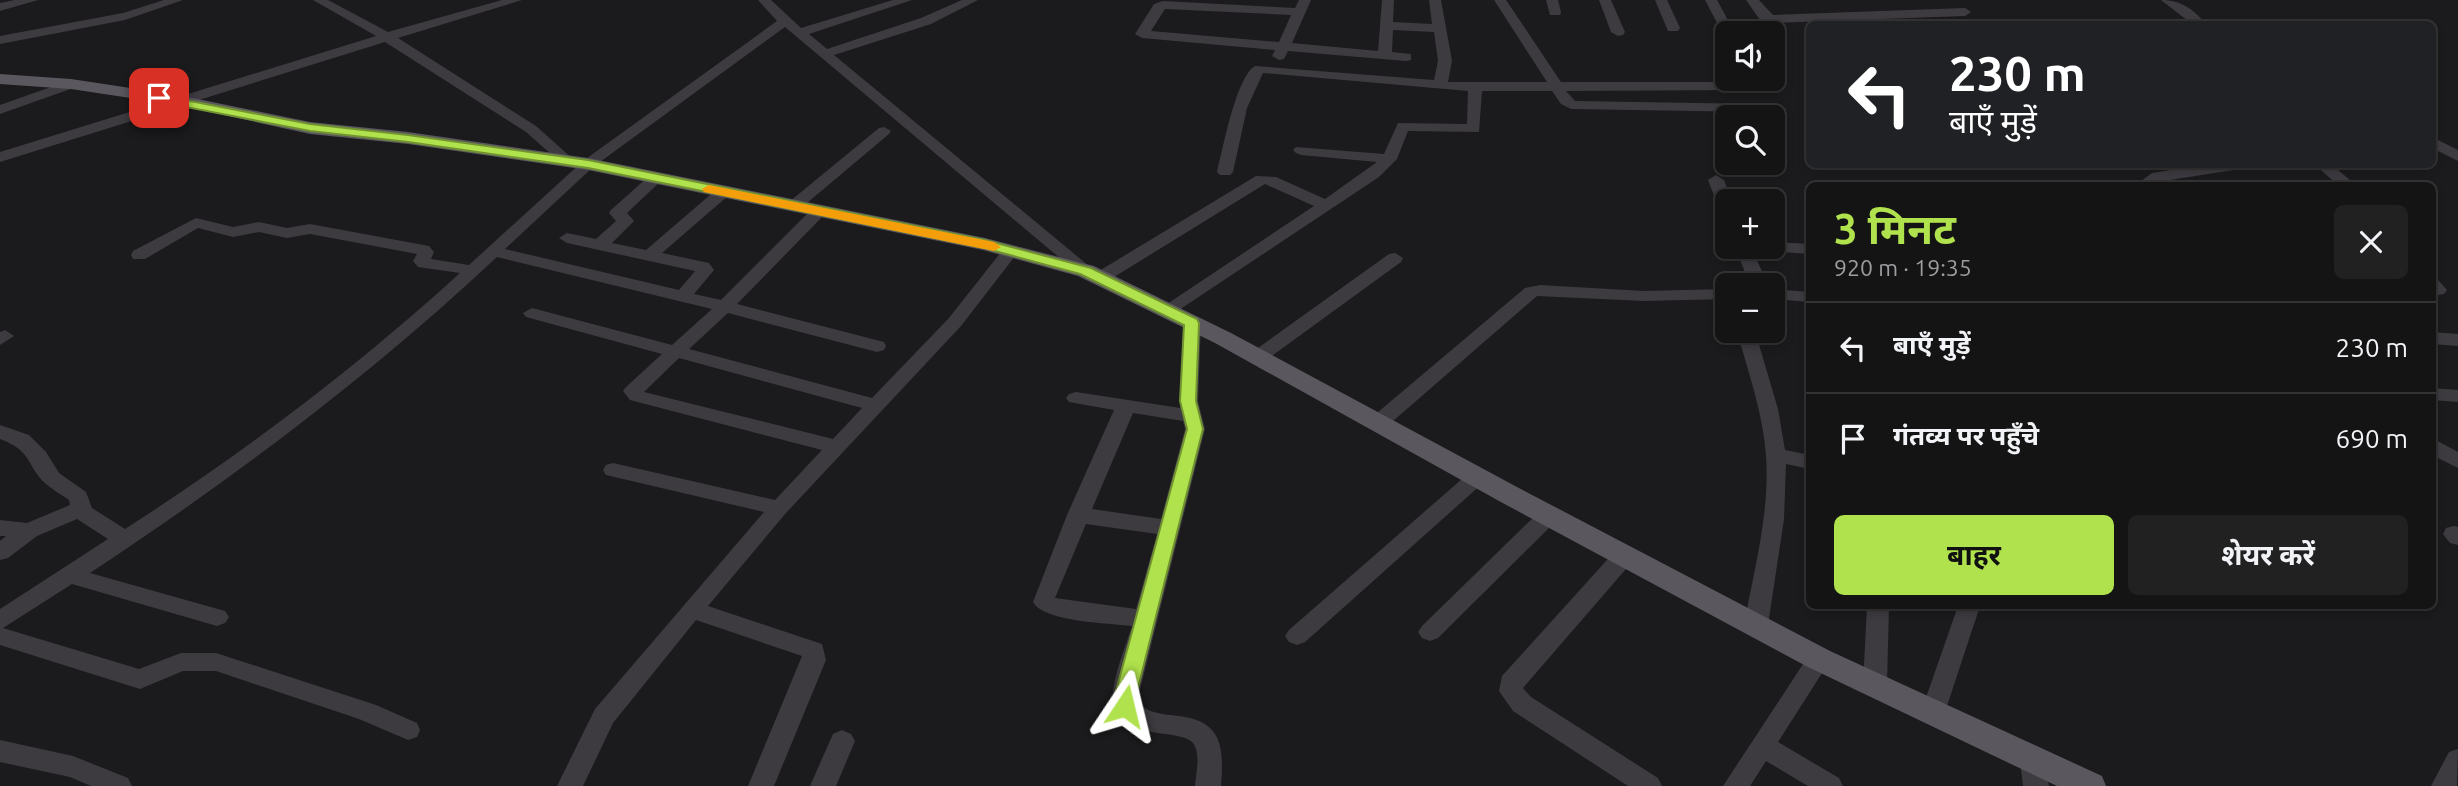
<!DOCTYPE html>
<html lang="hi">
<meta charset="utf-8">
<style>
:root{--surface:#141415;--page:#212122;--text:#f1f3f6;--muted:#9d9ea0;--line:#333334;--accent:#afe24c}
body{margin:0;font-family:Ubuntu,"Noto Sans Devanagari",sans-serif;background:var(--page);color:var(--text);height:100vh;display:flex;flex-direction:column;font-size:26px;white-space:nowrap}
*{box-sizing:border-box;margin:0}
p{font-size:23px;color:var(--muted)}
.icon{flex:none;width:38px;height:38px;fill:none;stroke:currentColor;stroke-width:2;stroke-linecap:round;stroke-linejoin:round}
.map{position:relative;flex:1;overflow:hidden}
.details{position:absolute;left:1806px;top:182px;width:630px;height:427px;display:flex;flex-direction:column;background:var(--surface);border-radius:10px;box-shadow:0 4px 10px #0003,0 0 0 2px var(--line)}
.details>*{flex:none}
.hud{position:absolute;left:1806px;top:21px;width:630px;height:147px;border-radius:10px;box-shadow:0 4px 10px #0003,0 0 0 2px var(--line);background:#202124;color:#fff;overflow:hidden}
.controls{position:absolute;left:1715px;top:21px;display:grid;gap:14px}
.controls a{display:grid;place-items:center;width:70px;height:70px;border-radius:10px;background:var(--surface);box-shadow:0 4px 10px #0003,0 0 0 2px var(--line);font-size:35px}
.pin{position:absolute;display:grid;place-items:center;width:60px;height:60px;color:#fff;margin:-30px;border-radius:14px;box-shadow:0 4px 10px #0006}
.me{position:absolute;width:77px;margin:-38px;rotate:10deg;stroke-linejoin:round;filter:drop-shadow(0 0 5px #0008)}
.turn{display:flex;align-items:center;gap:24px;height:147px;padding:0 28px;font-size:32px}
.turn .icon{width:91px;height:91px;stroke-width:2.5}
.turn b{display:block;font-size:49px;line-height:60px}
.round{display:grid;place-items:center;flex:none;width:74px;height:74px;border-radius:10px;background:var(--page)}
.head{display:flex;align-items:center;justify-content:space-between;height:119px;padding:0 28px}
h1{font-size:42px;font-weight:700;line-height:52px;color:var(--accent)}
.button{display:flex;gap:14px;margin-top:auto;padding:14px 28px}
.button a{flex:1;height:80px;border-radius:10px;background:var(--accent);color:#111;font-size:28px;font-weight:700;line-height:80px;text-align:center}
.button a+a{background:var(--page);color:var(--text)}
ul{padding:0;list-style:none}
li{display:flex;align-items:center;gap:21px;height:91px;padding:0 28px;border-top:2px solid var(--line)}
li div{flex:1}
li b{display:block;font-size:26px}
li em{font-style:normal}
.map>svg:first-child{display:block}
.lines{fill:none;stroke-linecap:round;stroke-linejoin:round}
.minor{fill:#3e3b40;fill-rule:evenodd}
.major{fill:#5b575f;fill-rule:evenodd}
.route{fill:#afe24c;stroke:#729331;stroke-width:2}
.slow{fill:#f59e0b}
</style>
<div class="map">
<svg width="2458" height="786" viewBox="0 0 2458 786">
<rect width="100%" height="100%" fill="#1b1a1c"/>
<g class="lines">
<g class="minor">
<path d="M 15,0 L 38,0 L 0,11 L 0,3 Z"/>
<path d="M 164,0 L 183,0 L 125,20 L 0,44 L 0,36 L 123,13 Z"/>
<path d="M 313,0 L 328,0 L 388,32 L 502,0 L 522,0 L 398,38 L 536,126 L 574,160 L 571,163 L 561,163 L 526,132 L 385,42 L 0,162 L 0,152 L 376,36 Z"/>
<path d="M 758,0 L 771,0 L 801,28 L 893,0 L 912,0 L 809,34 L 827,49 L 921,18 L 962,0 L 978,0 L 931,24 L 834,55 L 1095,271 L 1092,275 L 1080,275 L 785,27 L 593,167 L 505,249 L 679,290 L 695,271 L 567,243 L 559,238 L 567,233 L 596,239 L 616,221 L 609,213 L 611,210 L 649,176 L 655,174 L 663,179 L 627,213 L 634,221 L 612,243 L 646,250 L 717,189 L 729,189 L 731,192 L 729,195 L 662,253 L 709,263 L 714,270 L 694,294 L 721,300 L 814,207 L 826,207 L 828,210 L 826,213 L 737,304 L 884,342 L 886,346 L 884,350 L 877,352 L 728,313 L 689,349 L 872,398 L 949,318 L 1005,247 L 1017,247 L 1019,251 L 961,326 L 786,513 L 708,606 L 822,644 L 826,660 L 774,786 L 748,786 L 802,656 L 696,620 L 613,723 L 583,786 L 557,786 L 595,709 L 764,512 L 606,475 L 603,470 L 606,465 L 613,463 L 775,500 L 822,450 L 630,400 L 623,391 L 626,387 L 662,354 L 526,317 L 523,313 L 532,308 L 672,345 L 712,309 L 497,257 C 371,375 234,478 90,573 L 225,611 L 229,617 L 225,623 L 217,626 L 72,584 L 3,628 L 139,669 L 181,653 L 216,653 L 376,705 L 417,723 L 420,730 L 417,737 L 408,740 L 359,719 L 216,671 L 183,671 L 140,689 L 0,645 L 0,609 L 108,539 L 77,519 L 37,536 L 8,558 L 0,560 L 0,541 L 6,536 L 0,536 L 0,520 L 27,523 L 70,505 L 69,500 C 62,495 53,490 46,484 C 26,466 33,451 0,439 L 0,425 L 29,435 L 46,452 L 59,473 L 86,492 L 92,508 L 125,529 C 242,454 356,368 460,273 L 418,267 L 413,261 L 417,254 L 310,234 L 287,238 L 259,232 L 233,237 L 198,228 L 145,259 L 133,259 L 131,255 L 133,251 L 196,218 L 233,227 L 259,222 L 287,228 L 310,224 L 429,246 L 434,252 L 431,259 L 469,265 L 583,161 L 777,21 ZM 679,358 L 862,408 L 833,439 L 644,392 Z"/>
<path d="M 1299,0 L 1311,0 L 1292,43 L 1378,51 L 1382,0 L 1394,0 L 1393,22 L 1432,24 L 1429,0 L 1441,0 L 1452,61 L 1448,82 L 1547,82 L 1494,0 L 1506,0 L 1561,82 L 1742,82 L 1749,86 L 1742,90 L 1566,91 L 1575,101 L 1757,104 L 1764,108 L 1757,112 L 1571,109 L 1561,104 L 1552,91 L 1482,91 L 1479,132 L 1408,131 L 1397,159 L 1379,177 L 1173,314 L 1167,315 L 1158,310 L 1314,206 L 1265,184 L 1106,282 L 1094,282 L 1091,278 L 1094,274 L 1256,176 L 1276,177 L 1325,199 L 1377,162 L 1301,155 L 1296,153 L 1293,150 L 1296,147 L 1384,154 L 1398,123 L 1467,124 L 1468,91 L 1263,73 L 1247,108 L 1233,172 L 1230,175 L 1220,175 L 1217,172 C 1223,149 1236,77 1255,66 L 1434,80 L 1438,61 L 1434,32 L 1393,30 L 1392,52 L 1411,54 L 1411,60 L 1406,61 L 1288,51 L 1284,59 L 1279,60 L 1272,56 L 1275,50 L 1142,38 L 1135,34 L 1154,4 L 1163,1 L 1295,8 ZM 1165,9 L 1291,15 L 1279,42 L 1151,31 Z"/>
<path d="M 1546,0 L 1558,0 L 1561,12 L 1560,15 L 1550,15 Z"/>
<path d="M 1599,0 L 1611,0 L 1625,32 L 1623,35 L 1618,36 L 1611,32 Z"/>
<path d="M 1655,0 L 1667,0 L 1680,28 L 1678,31 L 1668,31 Z"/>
<path d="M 1705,0 L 1717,0 L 1735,33 L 1724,36 Z"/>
<path d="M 1746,0 L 1759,0 L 1773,15 L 1965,8 L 1971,12 L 1965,16 L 1772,23 L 1760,20 Z"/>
<path d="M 2161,0 C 2181,0 2193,9 2206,24 L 2192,24 Z"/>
<path d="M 71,80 L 78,84 L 76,87 L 0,114 L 0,105 Z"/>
<path d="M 884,127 L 891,131 L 889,134 L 801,208 L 789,208 L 787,205 L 789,202 L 879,128 Z"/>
<path d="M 2432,137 L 2458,150 L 2458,161 L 2432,148 Z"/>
<path d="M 2208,164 L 2247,164 L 2240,169 L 2157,182 L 2160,186 L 2144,186 L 2141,181 L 2152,173 Z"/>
<path d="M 2314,164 L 2331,164 L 2357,186 L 2339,186 Z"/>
<path d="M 1716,175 L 1724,180 L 1732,201 L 1727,201 L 1727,213 L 1719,208 L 1708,180 Z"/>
<path d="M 1773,242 L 1810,244 L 1810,254 L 1767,251 L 1765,247 L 1773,247 Z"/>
<path d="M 1735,247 L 1751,247 L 1768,285 L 1750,285 Z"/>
<path d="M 1395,253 L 1403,258 L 1401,262 L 1265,361 L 1251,361 L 1249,357 L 1251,353 L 1389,254 Z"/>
<path d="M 2432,279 L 2438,280 L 2447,290 L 2444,294 L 2432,296 Z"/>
<path d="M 1540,285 L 1644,291 L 1727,289 L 1727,299 L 1644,301 L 1537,296 L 1385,428 L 1371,428 L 1368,423 L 1371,418 L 1525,288 Z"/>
<path d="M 1773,289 L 1810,292 L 1810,302 L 1773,299 Z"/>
<path d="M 1192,318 L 1201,323 L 1198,401 L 1205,429 L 1137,702 C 1150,714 1162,714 1179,716 C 1223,721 1224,749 1221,786 L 1195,786 C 1196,773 1201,754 1193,743 C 1182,728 1120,741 1113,706 C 1109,687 1126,645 1132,626 C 1108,623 1044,622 1033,602 L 1067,515 L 1114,410 L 1069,402 L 1066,398 L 1069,394 L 1076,392 L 1180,408 L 1183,323 ZM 1133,413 L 1183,421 L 1185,429 L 1161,519 L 1092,509 ZM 1086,524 L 1157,534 L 1136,609 L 1055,598 Z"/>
<path d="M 5,330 L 14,336 L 0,345 L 0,332 Z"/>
<path d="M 1737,331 L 1755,331 L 1778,409 L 1785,450 L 1810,455 L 1810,469 L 1786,464 L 1784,519 L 1768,625 L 1764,631 L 1756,634 L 1748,631 L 1744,625 C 1754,570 1770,512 1766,456 C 1763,413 1748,372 1737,331 Z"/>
<path d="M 2432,332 L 2458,334 L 2458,346 L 2432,344 Z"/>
<path d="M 2432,388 L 2458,390 L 2458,402 L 2432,400 Z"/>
<path d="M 2432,438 L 2458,452 L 2458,468 L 2432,455 Z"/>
<path d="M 1477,470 L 1484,472 L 1487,477 L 1484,482 L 1305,642 L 1297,645 L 1289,642 L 1285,636 L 1289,630 L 1470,472 Z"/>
<path d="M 1549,507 L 1557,510 L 1560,515 L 1557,520 L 1438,638 L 1430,641 L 1422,638 L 1418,632 L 1422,626 L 1541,510 Z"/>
<path d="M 2454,526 L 2458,527 L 2458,545 L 2450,543 L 2443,534 L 2446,528 Z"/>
<path d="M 1624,548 L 1632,550 L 1635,556 L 1632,562 L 1523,688 L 1531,697 L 1658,778 L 1662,786 L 1628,786 L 1513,711 L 1499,691 L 1502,676 L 1616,550 Z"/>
<path d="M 1867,606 L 1889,606 L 1887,685 L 1884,692 L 1875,695 L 1866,692 L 1863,685 Z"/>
<path d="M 1958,606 L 1980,606 L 1945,712 L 1942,719 L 1933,722 L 1924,719 L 1921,712 Z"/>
<path d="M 1819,650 L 1827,652 L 1831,659 L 1778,742 L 1839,778 L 1843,786 L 1808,786 L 1766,761 L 1750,786 L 1723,786 L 1811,652 Z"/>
<path d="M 842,730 L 851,734 L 855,741 L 836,786 L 810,786 L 833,734 Z"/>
<path d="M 0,740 L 73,756 L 128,778 L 132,786 L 91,786 L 70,777 L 0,762 Z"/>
<path d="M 2458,749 L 2457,786 L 2431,786 L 2449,752 Z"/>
<path d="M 2033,750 L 2042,753 L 2049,786 L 2023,786 L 2020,761 L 2024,753 Z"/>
</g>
<path class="major" d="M 0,74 L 71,79 L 183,96 L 310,122 L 408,132 L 588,158 L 985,238 L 1094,266 L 1231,333 L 1517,487 L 1830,651 L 2102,776 L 2106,786 L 2057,786 L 1808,667 L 1499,501 L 1215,343 L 1078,276 L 983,250 L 588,170 L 408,144 L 310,134 L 183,106 L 71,89 L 0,84 Z"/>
</g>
<path class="route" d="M 159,95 L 310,124 L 408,135 L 588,160 L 985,240 L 1091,268 L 1197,319 L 1199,323 L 1196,401 L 1203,429 L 1132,712 L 1125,714 L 1118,712 L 1115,706 L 1116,691 L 1187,429 L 1180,401 L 1184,325 L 1080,274 L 984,248 L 588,168 L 408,142 L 310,131 L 155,101 L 154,98 Z"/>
<path class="slow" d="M 709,185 L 994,242 L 1001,247 L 994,251 L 704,192 L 702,189 Z"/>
</svg>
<div class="controls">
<a><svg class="icon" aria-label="sound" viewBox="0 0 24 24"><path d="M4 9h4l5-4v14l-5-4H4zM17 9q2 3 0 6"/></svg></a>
<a><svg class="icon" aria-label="search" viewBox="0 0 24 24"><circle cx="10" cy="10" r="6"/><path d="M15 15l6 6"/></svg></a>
<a>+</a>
<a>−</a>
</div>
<div class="pin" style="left:159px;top:98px;background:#d93025"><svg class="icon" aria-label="arrive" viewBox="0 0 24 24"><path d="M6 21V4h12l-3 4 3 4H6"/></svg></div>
<svg class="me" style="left:1125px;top:706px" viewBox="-20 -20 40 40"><path d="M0-17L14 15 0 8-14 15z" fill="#afe24c" stroke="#fff" stroke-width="4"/></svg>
<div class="hud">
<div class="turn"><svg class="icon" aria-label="left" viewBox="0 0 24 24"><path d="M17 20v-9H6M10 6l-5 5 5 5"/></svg><div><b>230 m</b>बाएँ मुड़ें</div></div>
</div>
<section class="details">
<div class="head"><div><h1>3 मिनट</h1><p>920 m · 19:35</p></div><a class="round"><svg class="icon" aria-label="close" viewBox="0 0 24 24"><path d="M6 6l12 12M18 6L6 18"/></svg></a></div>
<ul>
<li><svg class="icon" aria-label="left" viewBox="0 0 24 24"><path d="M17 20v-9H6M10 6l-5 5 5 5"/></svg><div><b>बाएँ मुड़ें</b></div><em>230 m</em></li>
<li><svg class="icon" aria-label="arrive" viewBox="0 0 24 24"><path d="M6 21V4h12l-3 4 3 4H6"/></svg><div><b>गंतव्य पर पहुँचे</b></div><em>690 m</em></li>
</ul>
<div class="button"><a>बाहर</a><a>शेयर करें</a></div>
</section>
</div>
